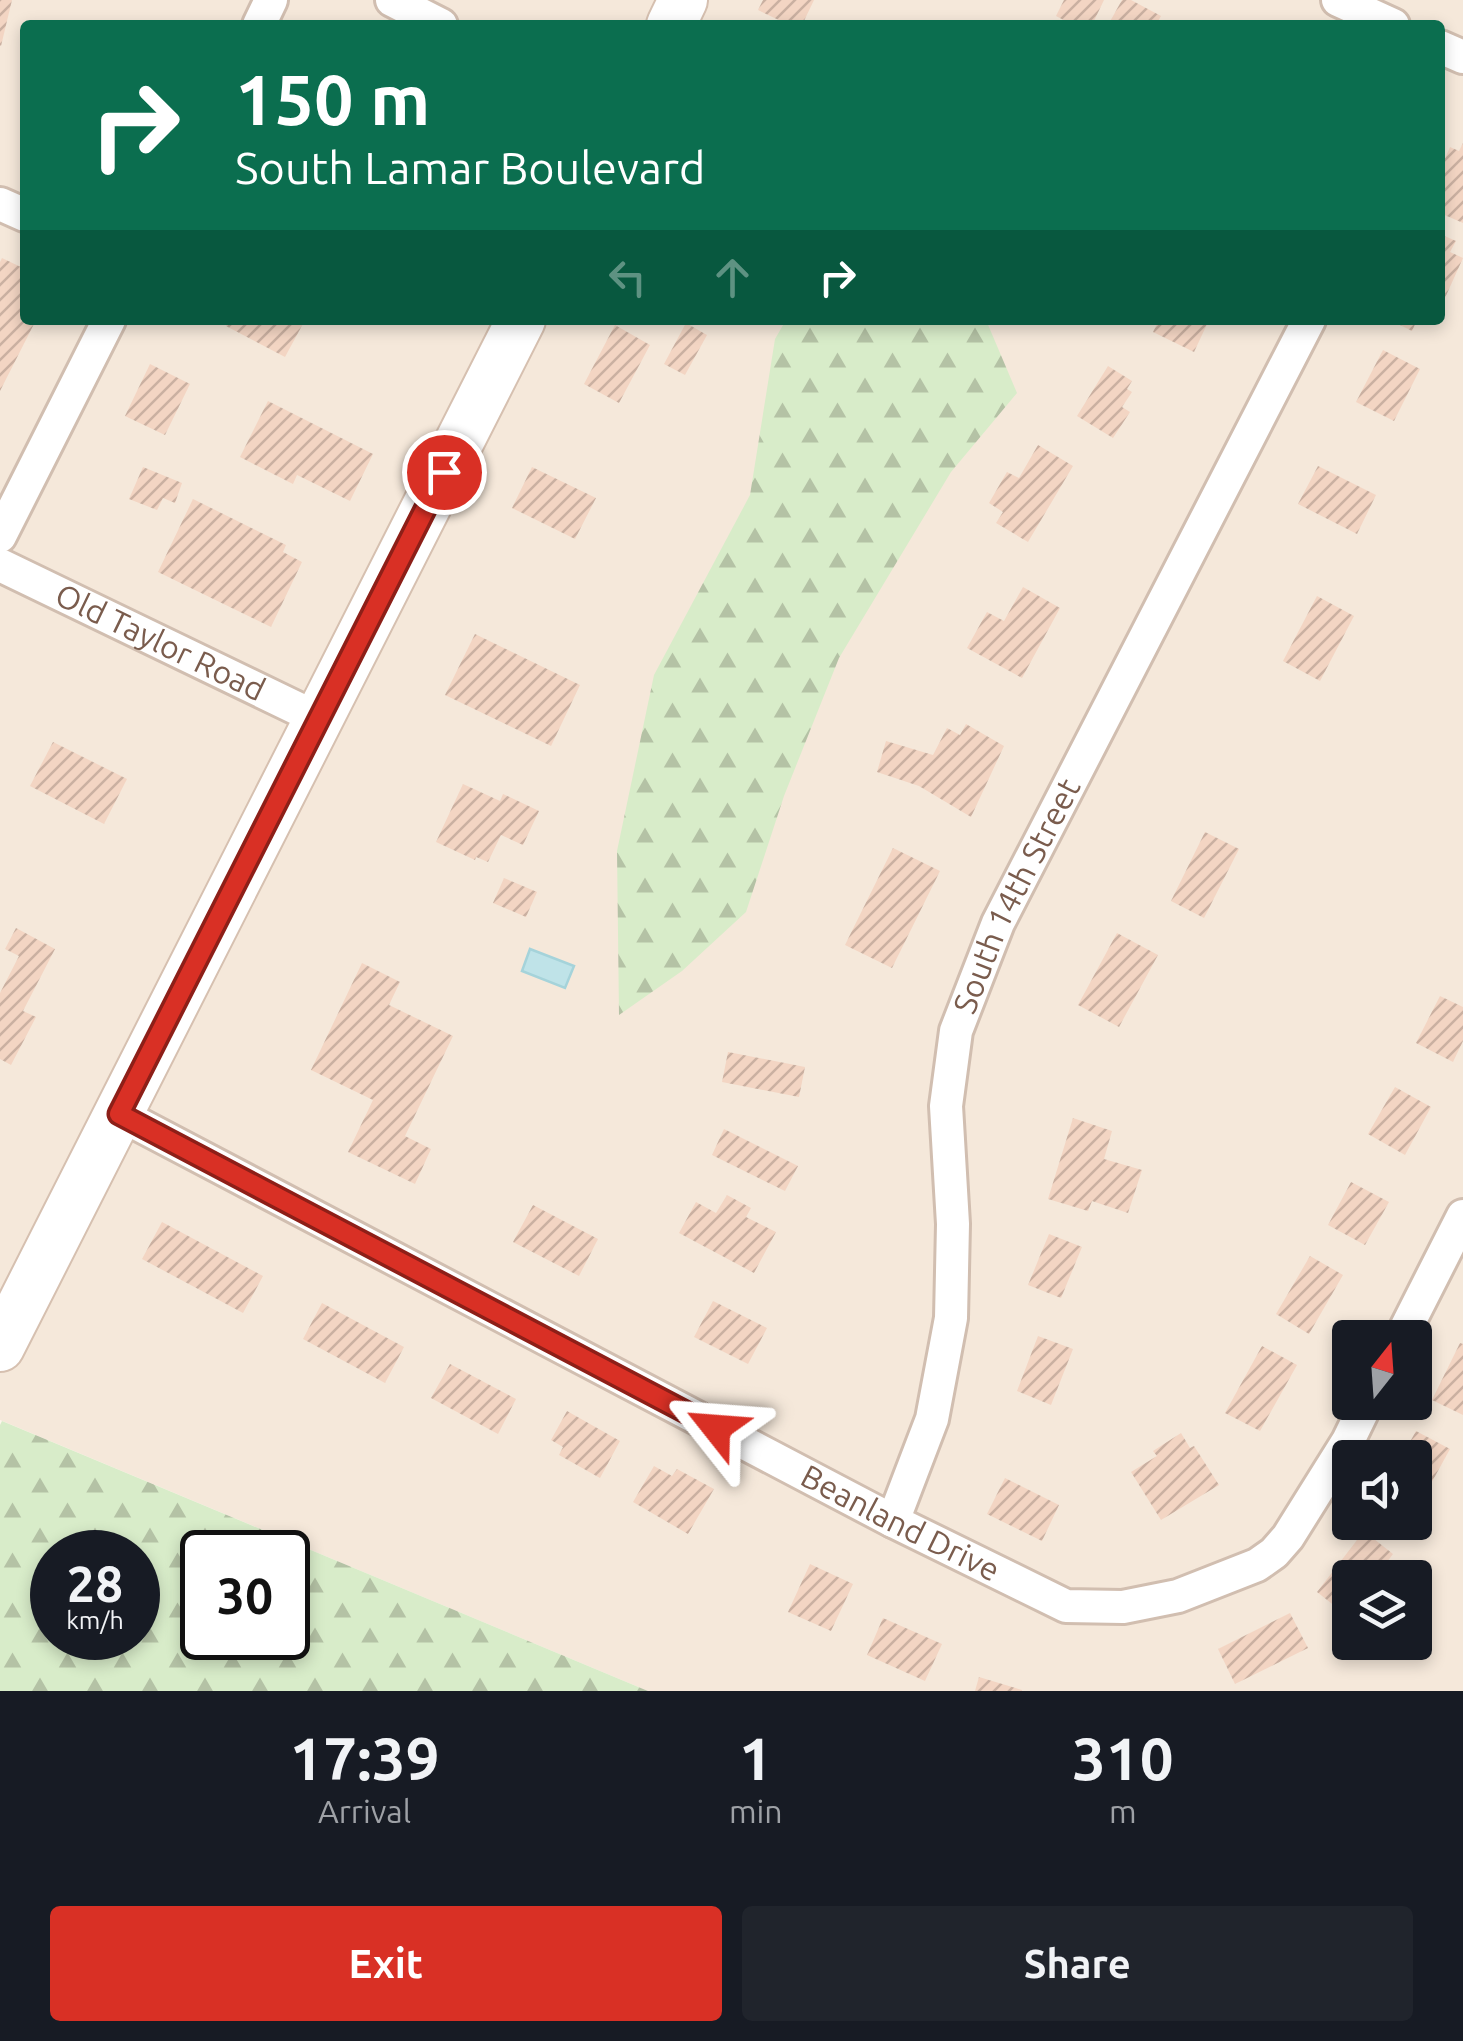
<!DOCTYPE html>
<style>
:root{--surface:#171b24;--page:#20242c;--text:#f1f3f6;--muted:#9ea1a6;--accent:#d93025}
body{margin:0;font-family:Ubuntu,sans-serif;background:var(--page);color:var(--text);height:100vh;display:flex;flex-direction:column;font-size:38px;white-space:nowrap}
*{box-sizing:border-box;margin:0}
p{font-size:32px;color:var(--muted)}
.icon{flex:none;width:55px;height:55px;fill:none;stroke:currentColor;stroke-width:2;stroke-linecap:round;stroke-linejoin:round}
.map{position:relative;height:1691px;overflow:hidden}
.panel{display:flex;flex-direction:column;background:var(--surface);flex:1}
.panel>*{flex:none}
.banner{position:absolute;left:20px;top:20px;width:1425px;height:305px;border-radius:10px;box-shadow:0 5px 15px #0003;background:#0b6e4f;color:#fff;overflow:hidden}
.needle{width:65px;rotate:17deg}
.tools{position:absolute;left:1332px;top:1320px;display:grid;gap:20px}
.tools a{display:grid;place-items:center;width:100px;height:100px;border-radius:10px;background:var(--surface);box-shadow:0 5px 15px #0003;font-size:50px}
.speed{position:absolute;left:30px;top:1530px;display:flex;gap:20px;font-size:50px;font-weight:700;text-align:center}
.speed>*{display:grid;place-content:center;width:130px;height:130px;border-radius:50%;background:var(--surface);box-shadow:0 5px 15px #0003;line-height:1}
.speed small{font-size:25px;font-weight:400}
.speed .limit{border:5px solid #111;border-radius:15px;background:#fff;color:#111}
.pin{position:absolute;display:grid;place-items:center;width:85px;height:85px;color:#fff;margin:-42px;border:5px solid #fff;border-radius:50%;box-shadow:0 2px 10px #0007}
.me{position:absolute;width:110px;margin:-55px;rotate:298deg;stroke-linejoin:round;filter:drop-shadow(0 0 8px #0008)}
.turn{display:flex;align-items:center;gap:35px;height:210px;padding:0 50px;font-size:45px}
.turn .icon{width:130px;height:130px;stroke-width:2.5}
.turn b{display:block;font-size:70px;line-height:85px}
.lanes{display:flex;align-items:center;height:95px;padding:0 50px;background:#0003;justify-content:center;gap:50px;direction:ltr}
.lanes .off{opacity:.35}
.eta{display:flex;justify-content:space-evenly;align-items:center;height:170px;text-align:center}
.eta b{font-size:60px;font-weight:700;line-height:70px}
.cta{display:flex;gap:20px;margin-top:auto;padding:20px 50px}
.cta a{flex:1;height:115px;border-radius:10px;background:var(--accent);color:#fff;font-size:40px;font-weight:700;line-height:115px;text-align:center}
.cta a+a{background:var(--page);color:var(--text)}
.map>svg:first-child{display:block}
.residential{fill:#f5e8da;fill-rule:evenodd}
.forest{fill:url(#forest-firs);fill-rule:evenodd}
.water{fill:#bfe3e8;stroke:#a5d3da;stroke-width:2.5}
.building{fill:url(#building-hatch)}
.lines{fill:none;stroke-linecap:round;stroke-linejoin:round}
.street-casing{stroke:#d1beb0;stroke-width:38}
.secondary-casing{stroke:#d6c0b0;stroke-width:52}
.street{stroke:#fff;stroke-width:32}
.secondary{stroke:#fff;stroke-width:48}
.route-casing{stroke:#8d1f18;stroke-width:25}
.route{stroke:#d93025;stroke-width:18}
.labels{text-anchor:middle;stroke-width:9;stroke-linejoin:round;paint-order:stroke}
.street-label{font-size:32px;fill:#7a5c4d;stroke:#fffaf3}
</style>
<div class="map">
<svg width="1463" height="1691" viewBox="0 0 1463 1691">
<defs>
<pattern id="forest-firs" width="22" height="20" patternUnits="userSpaceOnUse" patternTransform="scale(2.5)"><rect width="22" height="20" fill="#d8ecc9"/><path d="M5 1l3.5 6h-7zM16 11l3.5 6h-7z" fill="#b4c2a5"/></pattern>
<pattern id="building-hatch" width="6" height="6" patternUnits="userSpaceOnUse" patternTransform="scale(2.5)"><rect width="6" height="6" fill="#f3d5c3"/><path d="M-1 1l2-2M0 6l6-6M5 7l2-2" fill="none" stroke="#cab0a1"/></pattern>
</defs>
<rect width="100%" height="100%" fill="#fdf6ec"/>
<path class="residential" d="M 0,0 L 1463,0 L 1463,1691 L 648,1691 L 0,1420 ZM 25,25 L 1440,25 L 1440,320 L 25,320 ZM 1350,1338 L 1415,1338 L 1415,1402 L 1350,1402 ZM 1350,1458 L 1415,1458 L 1415,1522 L 1350,1522 ZM 1350,1578 L 1415,1578 L 1415,1642 L 1350,1642 Z"/>
<g class="forest">
<path d="M 786,320 L 986,320 L 1017,393 L 951,472 L 839,658 L 784,796 L 746,912 L 682,971 L 619,1015 L 617,851 L 654,675 L 750,495 L 775,339 Z"/>
<path d="M 2,1421 L 648,1691 L 0,1691 L 0,1425 ZM 52,1552 L 138,1552 L 138,1638 L 52,1638 ZM 202,1552 L 288,1552 L 288,1638 L 202,1638 Z"/>
</g>
<path class="water" d="M 530,949 L 574,966 L 565,988 L 522,971 Z"/>
<g class="building">
<path d="M 0,0 L 12,0 L 1,46 L 0,45 Z"/>
<path d="M 763,0 L 814,0 L 802,25 L 789,25 L 758,10 Z"/>
<path d="M 1064,0 L 1104,0 L 1092,25 L 1073,25 L 1056,16 Z"/>
<path d="M 1122,0 L 1131,0 L 1161,16 L 1156,25 L 1108,25 Z"/>
<path d="M 1463,143 L 1463,223 L 1440,213 L 1440,170 L 1450,147 L 1459,151 Z"/>
<path d="M 1440,234 L 1456,241 L 1450,252 L 1463,258 L 1440,309 Z"/>
<path d="M 2,258 L 25,269 L 25,320 L 36,320 L 0,391 L 0,262 Z"/>
<path d="M 229,320 L 305,320 L 285,357 L 226,326 Z"/>
<path d="M 1159,320 L 1209,320 L 1194,352 L 1153,332 Z"/>
<path d="M 1390,320 L 1417,320 L 1412,331 Z"/>
<path d="M 686,323 L 707,335 L 685,375 L 664,364 Z"/>
<path d="M 615,325 L 650,345 L 619,403 L 584,384 Z"/>
<path d="M 1383,350 L 1420,369 L 1394,421 L 1356,402 Z"/>
<path d="M 150,364 L 190,384 L 165,435 L 125,416 Z"/>
<path d="M 1108,366 L 1132,381 L 1127,389 L 1132,392 L 1122,407 L 1130,412 L 1113,438 L 1077,416 Z"/>
<path d="M 268,401 L 373,454 L 350,501 L 297,475 L 293,484 L 240,457 Z"/>
<path d="M 1038,445 L 1073,466 L 1028,542 L 996,523 L 1003,512 L 989,503 L 1007,472 L 1019,478 Z"/>
<path d="M 1318,466 L 1376,495 L 1357,534 L 1298,504 Z"/>
<path d="M 143,467 L 182,483 L 175,503 L 163,498 L 157,510 L 129,499 Z"/>
<path d="M 532,467 L 596,498 L 575,539 L 512,508 Z"/>
<path d="M 193,499 L 286,545 L 283,552 L 302,562 L 271,627 L 158,572 Z"/>
<path d="M 1023,587 L 1060,608 L 1022,678 L 967,648 L 987,612 L 1004,621 Z"/>
<path d="M 1317,596 L 1354,616 L 1320,681 L 1283,661 Z"/>
<path d="M 475,634 L 580,685 L 551,746 L 445,695 Z"/>
<path d="M 966,724 L 1004,746 L 971,817 L 919,786 L 877,772 L 886,741 L 933,755 L 947,728 L 960,735 Z"/>
<path d="M 53,742 L 127,779 L 104,824 L 30,786 Z"/>
<path d="M 463,784 L 500,801 L 503,794 L 539,811 L 523,845 L 501,835 L 488,862 L 476,857 L 475,860 L 436,842 Z"/>
<path d="M 1205,832 L 1239,849 L 1204,918 L 1171,901 Z"/>
<path d="M 893,848 L 940,871 L 892,968 L 845,945 Z"/>
<path d="M 504,878 L 537,892 L 526,917 L 493,903 Z"/>
<path d="M 16,928 L 55,949 L 23,1011 L 36,1017 L 11,1065 L 0,1059 L 0,993 L 19,956 L 5,949 Z"/>
<path d="M 1117,933 L 1158,955 L 1119,1027 L 1078,1005 Z"/>
<path d="M 362,963 L 400,982 L 389,1005 L 453,1036 L 405,1136 L 431,1149 L 415,1184 L 348,1152 L 373,1100 L 311,1070 Z"/>
<path d="M 1440,996 L 1463,1007 L 1463,1041 L 1453,1062 L 1416,1043 Z"/>
<path d="M 728,1052 L 805,1067 L 799,1097 L 722,1082 Z"/>
<path d="M 1395,1087 L 1431,1107 L 1405,1155 L 1368,1134 Z"/>
<path d="M 1073,1118 L 1112,1131 L 1104,1159 L 1142,1170 L 1128,1213 L 1092,1201 L 1088,1211 L 1048,1199 Z"/>
<path d="M 724,1129 L 798,1166 L 785,1191 L 712,1155 Z"/>
<path d="M 1351,1182 L 1389,1202 L 1365,1245 L 1328,1225 Z"/>
<path d="M 727,1195 L 751,1208 L 746,1217 L 776,1232 L 754,1273 L 679,1233 L 696,1202 L 716,1213 Z"/>
<path d="M 533,1205 L 598,1239 L 579,1276 L 513,1242 Z"/>
<path d="M 162,1222 L 263,1276 L 243,1313 L 142,1259 Z"/>
<path d="M 1049,1234 L 1082,1247 L 1061,1298 L 1028,1285 Z"/>
<path d="M 1310,1256 L 1343,1275 L 1309,1334 L 1276,1314 Z"/>
<path d="M 713,1301 L 767,1328 L 748,1364 L 694,1337 Z"/>
<path d="M 322,1303 L 404,1347 L 385,1383 L 303,1339 Z"/>
<path d="M 1038,1336 L 1073,1349 L 1051,1405 L 1017,1391 Z"/>
<path d="M 1460,1343 L 1463,1344 L 1463,1415 L 1432,1400 Z"/>
<path d="M 1262,1346 L 1297,1365 L 1260,1431 L 1225,1413 Z"/>
<path d="M 450,1364 L 516,1399 L 498,1434 L 431,1398 Z"/>
<path d="M 567,1411 L 620,1441 L 600,1478 L 559,1455 L 563,1447 L 551,1440 Z"/>
<path d="M 1416,1431 L 1450,1449 L 1417,1509 L 1415,1508 L 1415,1458 L 1401,1458 Z"/>
<path d="M 1181,1433 L 1190,1448 L 1194,1446 L 1219,1485 L 1161,1520 L 1131,1472 L 1157,1456 L 1153,1451 Z"/>
<path d="M 654,1466 L 672,1476 L 677,1469 L 714,1489 L 688,1534 L 633,1502 Z"/>
<path d="M 1005,1478 L 1059,1505 L 1042,1541 L 987,1514 Z"/>
<path d="M 1364,1531 L 1393,1554 L 1375,1578 L 1350,1578 L 1350,1618 L 1317,1592 Z"/>
<path d="M 810,1564 L 853,1584 L 831,1631 L 788,1612 Z"/>
<path d="M 1290,1613 L 1308,1648 L 1235,1684 L 1218,1649 Z"/>
<path d="M 883,1618 L 942,1644 L 925,1681 L 867,1655 Z"/>
<path d="M 979,1677 L 1022,1690 L 1022,1691 L 975,1691 Z"/>
</g>
<g class="lines">
<defs>
<g id="street">
<path d="M 392,0 L 441,25"/>
<path d="M 1338,0 L 1393,25"/>
<path d="M 259,25 L 271,0"/>
<path d="M 1440,47 L 1463,57"/>
<path d="M 0,204 L 25,215"/>
<path d="M 0,536 L 109,320"/>
<path id="s1" d="M 0,565 L 319,719"/>
<path id="s2" d="M 119,1114 L 893,1521 L 1066,1606 L 1123,1607 L 1178,1596 L 1257,1565 L 1274,1553 L 1288,1537 L 1348,1441 L 1367,1402"/>
<path d="M 1401,1338 L 1463,1216"/>
<path id="s3" d="M 893,1521 L 932,1419 L 951,1318 L 953,1224 L 946,1106 L 956,1031 L 998,923 L 1309,320"/>
</g>
<g id="secondary">
<path d="M 671,25 L 683,0"/>
<path d="M 0,1347 L 521,320"/>
</g>
</defs>
<use href="#street" class="street-casing"/>
<use href="#secondary" class="secondary-casing"/>
<use href="#street" class="street"/>
<use href="#secondary" class="secondary"/>
</g>
<g class="lines">
<defs>
<path id="route" d="M 444,472 L 119,1114 L 716,1428"/>
</defs>
<use href="#route" class="route-casing"/>
<use href="#route" class="route"/>
</g>
<g class="labels">
<g class="street-label">
<text dy="11" stroke="none"><textPath href="#s1" startOffset="178">Old Taylor Road</textPath></text>
<text dy="11" stroke="none"><textPath href="#s3" startOffset="648">South 14th Street</textPath></text>
<text dy="11" stroke="none"><textPath href="#s2" startOffset="882">Beanland Drive</textPath></text>
</g>
</g>
</svg>
<div class="tools">
<a><svg class="needle" viewBox="-14 -14 28 28"><path d="M0-13l5 13h-10z" fill="#e53935"/><path d="M0 13l5-13h-10z" fill="#9ea1a6"/></svg></a>
<a><svg class="icon" aria-label="sound" viewBox="0 0 24 24"><path d="M4 9h4l5-4v14l-5-4H4zM17 9q2 3 0 6"/></svg></a>
<a><svg class="icon" aria-label="layers" viewBox="0 0 24 24"><path d="M12 4l9 5-9 5-9-5zM3 14l9 5 9-5"/></svg></a>
</div>
<div class="speed"><div>28<small>km/h</small></div><div class="limit">30</div></div>
<div class="pin" style="left:444px;top:472px;background:#d93025"><svg class="icon" aria-label="arrive" viewBox="0 0 24 24"><path d="M6 21V4h12l-3 4 3 4H6"/></svg></div>
<svg class="me" style="left:716px;top:1428px" viewBox="-20 -20 40 40"><path d="M0-17L14 15 0 8-14 15z" fill="#d93025" stroke="#fff" stroke-width="4"/></svg>
<div class="banner">
<div class="turn"><svg class="icon" aria-label="right" viewBox="0 0 24 24"><path d="M7 20v-9h11M14 6l5 5-5 5"/></svg><div><b>150 m</b>South Lamar Boulevard</div></div>
<div class="lanes"><svg class="icon off" aria-label="left" viewBox="0 0 24 24"><path d="M17 20v-9H6M10 6l-5 5 5 5"/></svg><svg class="icon off" aria-label="ahead" viewBox="0 0 24 24"><path d="M12 20V5M6 11l6-6 6 6"/></svg><svg class="icon" aria-label="right" viewBox="0 0 24 24"><path d="M7 20v-9h11M14 6l5 5-5 5"/></svg></div>
</div>
</div>
<section class="panel">
<div class="eta">
<div><b>17:39</b><p>Arrival</p></div>
<div><b>1</b><p>min</p></div>
<div><b>310</b><p>m</p></div>
</div>
<div class="cta"><a>Exit</a><a>Share</a></div>
</section>
